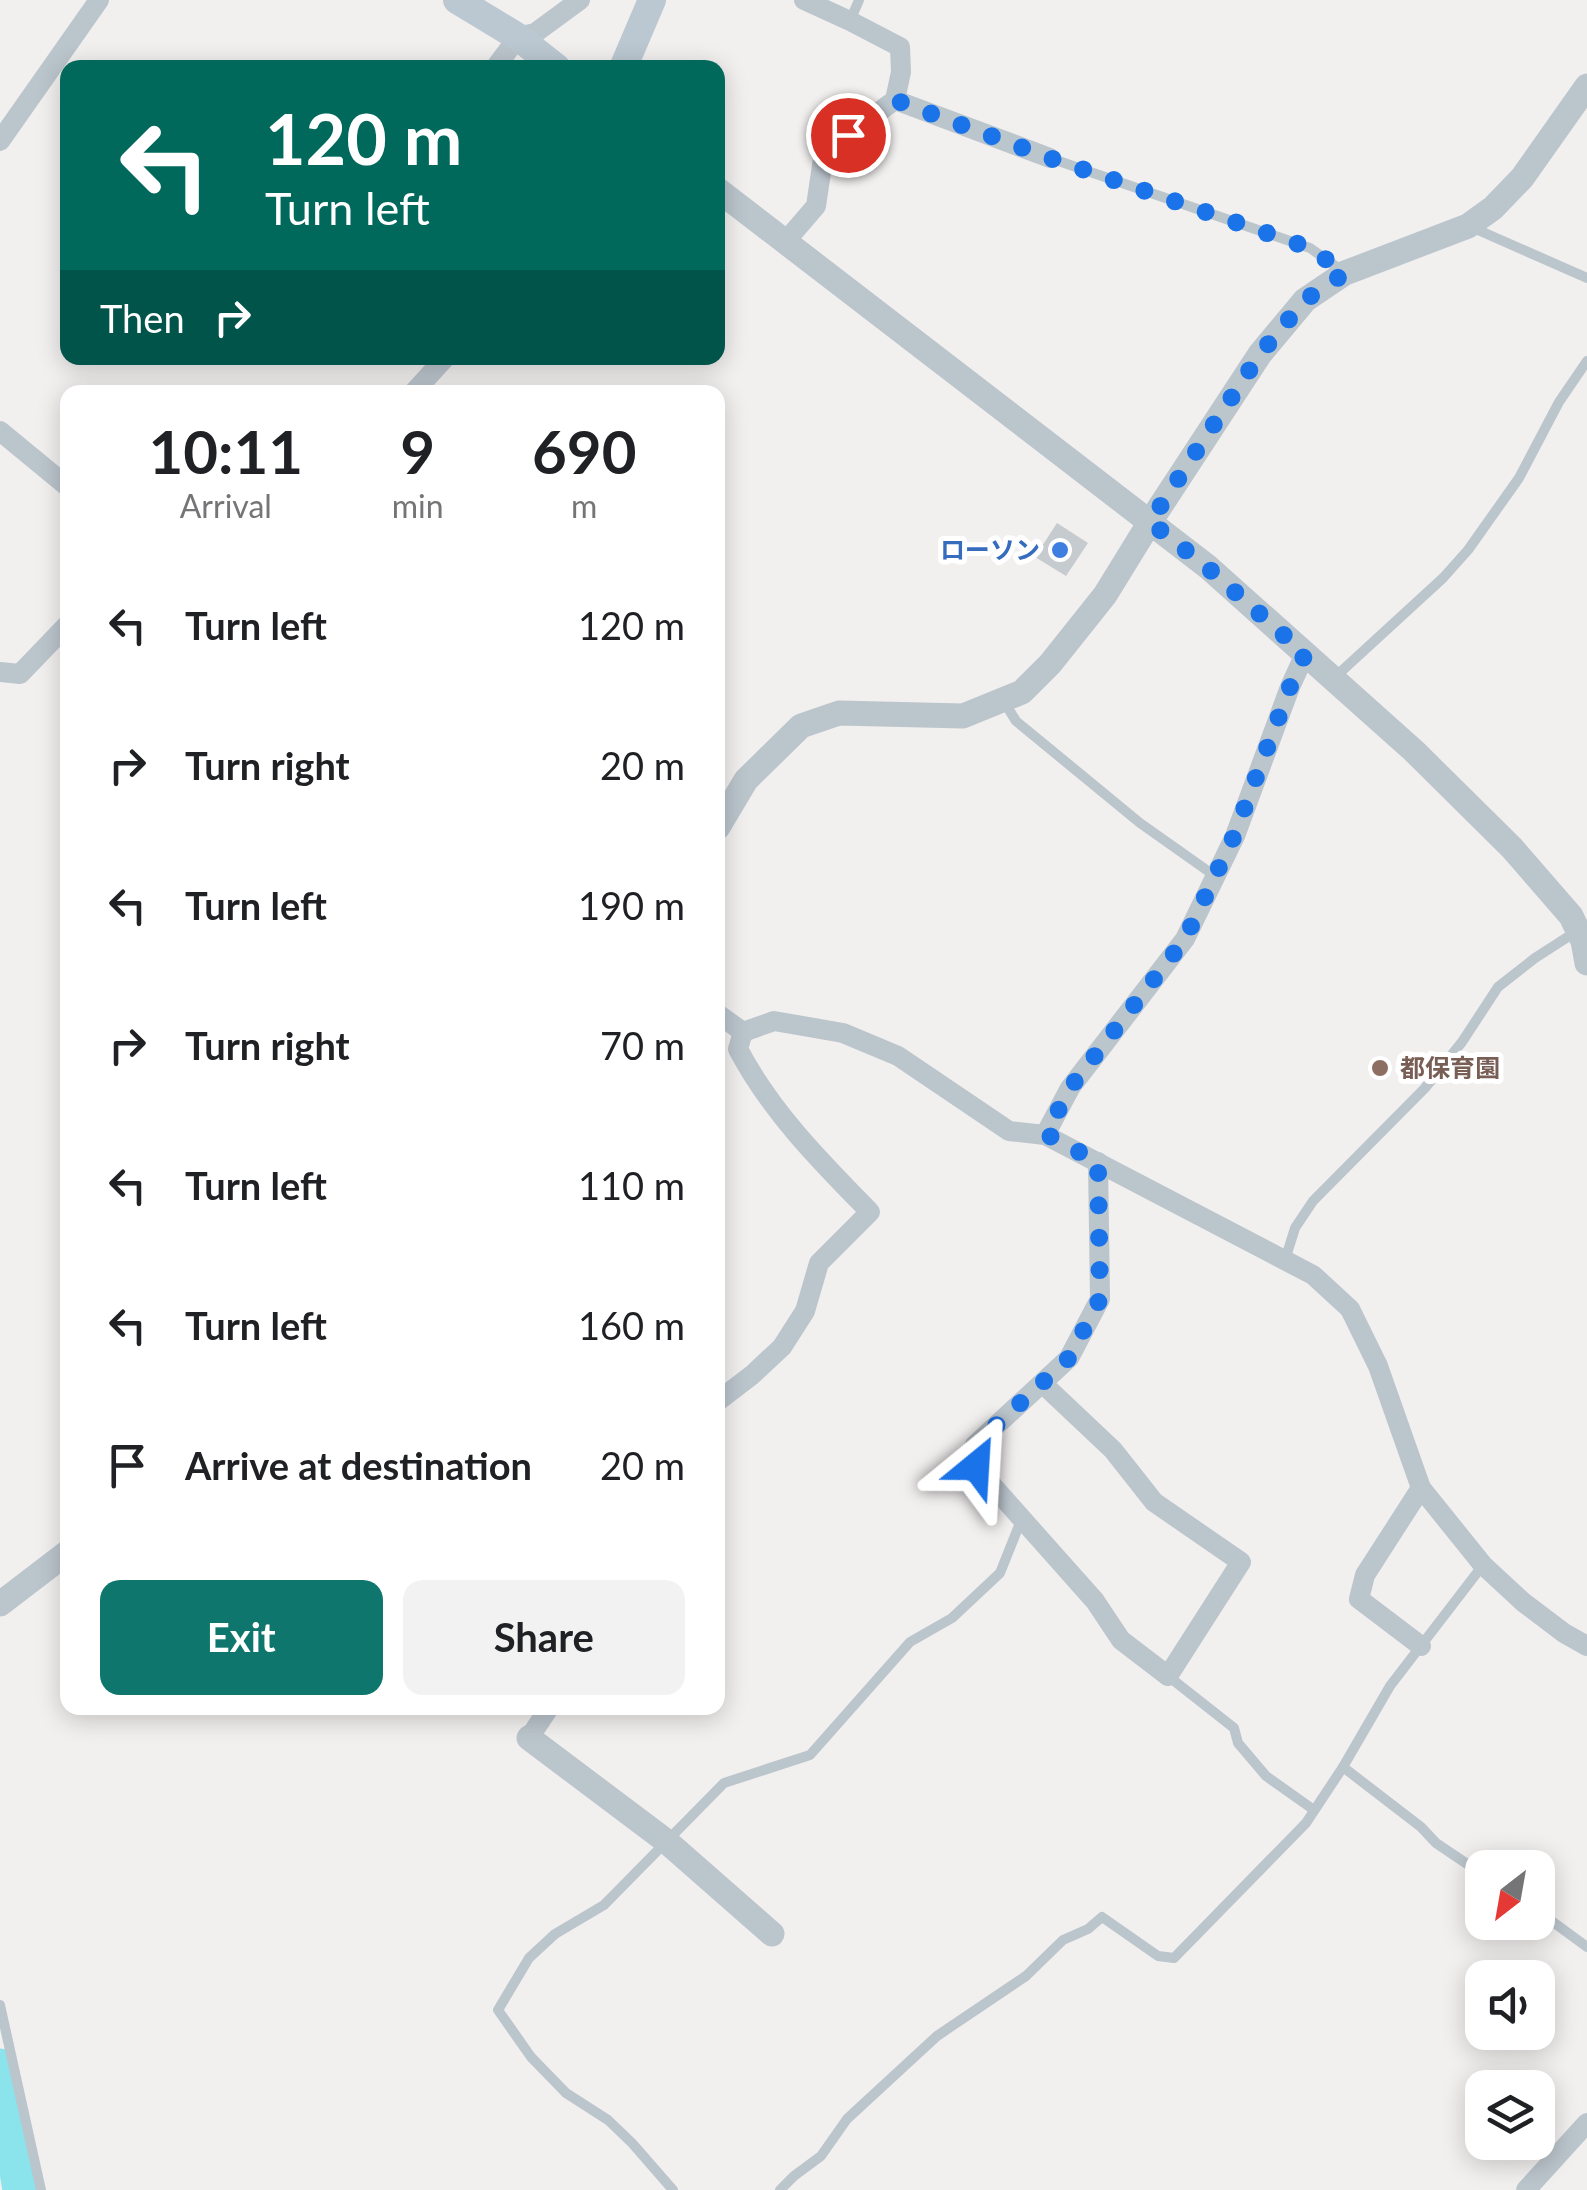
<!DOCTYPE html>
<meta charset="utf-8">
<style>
:root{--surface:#fff;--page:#f2f2f2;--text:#202124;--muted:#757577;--accent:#0f766e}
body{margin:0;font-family:Lato,"Noto Sans JP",sans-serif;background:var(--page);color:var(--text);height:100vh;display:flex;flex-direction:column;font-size:38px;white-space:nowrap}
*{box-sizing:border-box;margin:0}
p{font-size:32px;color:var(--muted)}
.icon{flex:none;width:55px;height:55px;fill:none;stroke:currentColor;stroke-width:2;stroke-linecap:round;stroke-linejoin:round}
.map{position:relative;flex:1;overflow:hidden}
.panel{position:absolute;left:60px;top:385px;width:665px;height:1330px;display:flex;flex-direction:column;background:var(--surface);border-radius:20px;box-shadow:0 5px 25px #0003}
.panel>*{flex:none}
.top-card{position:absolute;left:60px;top:60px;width:665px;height:305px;border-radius:20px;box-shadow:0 5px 25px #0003;background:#00695c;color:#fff;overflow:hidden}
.needle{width:65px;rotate:211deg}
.fabs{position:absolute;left:1465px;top:1850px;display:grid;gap:20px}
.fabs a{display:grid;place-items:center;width:90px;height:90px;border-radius:20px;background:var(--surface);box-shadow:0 5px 25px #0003;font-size:50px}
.pin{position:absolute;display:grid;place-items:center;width:85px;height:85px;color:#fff;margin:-42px;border:5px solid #fff;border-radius:50%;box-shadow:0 2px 10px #0007}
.me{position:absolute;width:110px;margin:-55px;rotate:27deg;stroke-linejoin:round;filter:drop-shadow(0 0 8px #0008)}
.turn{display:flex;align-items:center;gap:35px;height:210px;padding:0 40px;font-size:45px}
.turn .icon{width:130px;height:130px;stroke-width:2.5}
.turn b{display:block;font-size:70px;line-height:85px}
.then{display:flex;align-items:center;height:95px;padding:0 40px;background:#0003;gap:20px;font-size:38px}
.eta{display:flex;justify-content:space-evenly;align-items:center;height:170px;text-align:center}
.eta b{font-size:60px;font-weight:700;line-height:70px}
.primary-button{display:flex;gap:20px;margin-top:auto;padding:20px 40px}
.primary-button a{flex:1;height:115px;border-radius:20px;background:var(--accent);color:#fff;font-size:40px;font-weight:700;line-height:115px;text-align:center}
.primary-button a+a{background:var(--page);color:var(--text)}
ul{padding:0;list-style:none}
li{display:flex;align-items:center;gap:30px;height:140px;padding:0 40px}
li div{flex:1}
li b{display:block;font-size:38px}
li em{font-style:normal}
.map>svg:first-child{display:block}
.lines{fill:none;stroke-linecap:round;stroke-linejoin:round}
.river{stroke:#8be3ec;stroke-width:35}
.building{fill:#c6cbcf}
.service{stroke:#bbc5cc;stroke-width:10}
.minor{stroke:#bbc5cc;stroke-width:20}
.tertiary{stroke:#bbc5cc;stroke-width:25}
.secondary{stroke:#bbc8d1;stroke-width:28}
.route{stroke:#1a73e8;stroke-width:18;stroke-dasharray:0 32.4}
.shop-dot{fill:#3f7fe0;stroke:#fff;stroke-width:4}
.education-dot{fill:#8d6e63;stroke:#fff;stroke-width:4}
.labels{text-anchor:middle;stroke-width:10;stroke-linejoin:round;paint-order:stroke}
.shop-label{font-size:25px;font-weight:bold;fill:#366cbe;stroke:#fff;text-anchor:end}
.education-label{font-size:25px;font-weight:bold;fill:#785e54;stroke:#fff;text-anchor:start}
</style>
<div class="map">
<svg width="1587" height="2190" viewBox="0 0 1587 2190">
<rect width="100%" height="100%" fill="#f2efef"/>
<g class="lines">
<path class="river" d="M 0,2066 L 20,2190"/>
</g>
<path class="building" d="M 1057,523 L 1088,543 L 1066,576 L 1035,557 Z"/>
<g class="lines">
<g class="service">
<path d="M 850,21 L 859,0"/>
<path d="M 1050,158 L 1310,248 L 1344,272"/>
<path d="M 1469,226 L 1587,278"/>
<path d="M 1334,678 L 1443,578 L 1468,550 L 1519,478 L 1559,402 L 1587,361"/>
<path d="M 1003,700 L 1016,721 L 1140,823 L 1215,876"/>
<path d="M 1285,1260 L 1295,1228 L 1313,1201 L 1425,1088 L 1462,1042 L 1498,987 L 1535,958 L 1577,931"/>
<path d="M 1168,1676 L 1234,1728 L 1238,1743 L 1266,1776 L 1314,1810"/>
<path d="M 1343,1767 L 1421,1827 L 1436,1843 L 1482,1874"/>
<path d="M 1538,1911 L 1587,1947"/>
<path d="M 0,2005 L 41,2190"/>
<path d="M 673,2190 L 632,2143 L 608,2120 L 566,2093 L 531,2057 L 498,2010 L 529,1958 L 555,1934 L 604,1905 L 724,1783 L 810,1755 L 910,1642 L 952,1618 L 1000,1573 L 1022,1518"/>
<path d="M 780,2190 L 794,2176 L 821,2156 L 847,2119 L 937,2036 L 1026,1976 L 1063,1940 L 1088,1929 L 1102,1917 L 1158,1956 L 1174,1958 L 1306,1823 L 1343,1767 L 1390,1686 L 1483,1565"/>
</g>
<g class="minor">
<path d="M 495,68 L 518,37 L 535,33 L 580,0"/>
<path d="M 895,100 L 1050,158"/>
<path d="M 0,141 L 99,0"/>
<path d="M 785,242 L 816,206 L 824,152 L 895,100 L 901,72 L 900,47 L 850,21 L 804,0"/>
<path d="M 414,392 L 445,358"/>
<path d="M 0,431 L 68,487"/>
<path d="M 0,672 L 20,674 L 68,624"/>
<path d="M 718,1014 L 743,1032"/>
<path d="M 743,1032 L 774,1021 L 843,1033 L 898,1056 L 1009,1131 L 1045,1135 L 1313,1275 L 1350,1309 L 1378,1366 L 1421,1488 L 1483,1565 L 1523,1602 L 1564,1633 L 1587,1646"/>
<path d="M 1045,1135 L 1070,1088 L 1185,939 L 1235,836 L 1290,687 L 1305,654"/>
<path d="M 1042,1383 L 1113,1450 L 1154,1502 L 1241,1562 L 1168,1676 L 1121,1640 L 1095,1601 L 975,1466 L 975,1445 L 1069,1358 L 1100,1299 L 1098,1162"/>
<path d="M 718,1401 L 752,1375 L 782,1347 L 805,1311 L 819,1263 L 870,1212 C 821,1162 771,1112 738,1049 L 743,1032"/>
<path d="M 1421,1488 L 1365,1575 L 1359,1599 L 1421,1646"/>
<path d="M 529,1738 L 549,1708"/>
<path d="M 1526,2190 L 1587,2123"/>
</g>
<g class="tertiary">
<path d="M 718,190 L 1208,567 L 1414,751 L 1512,848 L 1571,916 L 1583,941 L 1587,963"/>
<path d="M 718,827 L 746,780 L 801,726 L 839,713 L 963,716 L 1022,692 L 1050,664 L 1105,595 L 1150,522 L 1260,354 L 1305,300 L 1345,273 L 1468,226 L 1493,208 L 1522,178 L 1587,86"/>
<path d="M 0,1604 L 68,1552"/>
<path d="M 529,1738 L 666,1841 L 772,1934"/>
</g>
<g class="secondary">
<path d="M 457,0 L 518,37 L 557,68"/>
<path d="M 623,68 L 652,0"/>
</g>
</g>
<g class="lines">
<path class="route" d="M 848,135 L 895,100 L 1050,158 L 1310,248 L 1345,273 L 1305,300 L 1260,354 L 1150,522 L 1208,568 L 1305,654 L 1290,687 L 1234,836 L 1185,939 L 1070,1088 L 1046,1134 L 1098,1162 L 1100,1299 L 1069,1358 L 975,1445 L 976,1466"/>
</g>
<circle class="shop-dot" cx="1060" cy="550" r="10"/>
<circle class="education-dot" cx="1380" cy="1068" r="10"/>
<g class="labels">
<g class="shop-label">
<text x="1040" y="559">ローソン</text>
</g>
<g class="education-label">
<text x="1400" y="1077">都保育園</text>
</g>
</g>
</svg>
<div class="fabs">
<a><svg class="needle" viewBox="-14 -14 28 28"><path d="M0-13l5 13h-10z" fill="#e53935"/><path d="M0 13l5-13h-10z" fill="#757577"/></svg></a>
<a><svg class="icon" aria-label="sound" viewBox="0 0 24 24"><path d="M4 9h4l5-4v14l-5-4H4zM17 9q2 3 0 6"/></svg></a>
<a><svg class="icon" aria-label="layers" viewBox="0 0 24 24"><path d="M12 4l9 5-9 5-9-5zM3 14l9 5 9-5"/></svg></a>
</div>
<div class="pin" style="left:848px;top:135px;background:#d93025"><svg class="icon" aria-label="arrive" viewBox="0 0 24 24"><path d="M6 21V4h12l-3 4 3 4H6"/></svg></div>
<svg class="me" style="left:976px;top:1466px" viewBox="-20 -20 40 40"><path d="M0-17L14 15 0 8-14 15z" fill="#1a73e8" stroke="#fff" stroke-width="4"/></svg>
<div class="top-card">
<div class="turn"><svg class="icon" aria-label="left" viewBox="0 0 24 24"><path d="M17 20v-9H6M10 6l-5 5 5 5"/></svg><div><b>120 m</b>Turn left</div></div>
<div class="then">Then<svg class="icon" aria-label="right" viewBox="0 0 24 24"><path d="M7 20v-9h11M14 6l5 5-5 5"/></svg></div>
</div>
<section class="panel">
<div class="eta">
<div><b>10:11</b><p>Arrival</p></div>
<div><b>9</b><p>min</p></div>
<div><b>690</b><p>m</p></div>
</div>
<ul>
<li><svg class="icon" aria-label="left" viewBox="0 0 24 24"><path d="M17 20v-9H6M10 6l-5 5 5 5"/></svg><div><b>Turn left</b></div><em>120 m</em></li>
<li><svg class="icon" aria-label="right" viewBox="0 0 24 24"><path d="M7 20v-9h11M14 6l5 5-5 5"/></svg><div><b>Turn right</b></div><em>20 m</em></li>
<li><svg class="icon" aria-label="left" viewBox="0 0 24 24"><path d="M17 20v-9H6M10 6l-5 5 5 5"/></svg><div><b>Turn left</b></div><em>190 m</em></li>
<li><svg class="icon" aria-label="right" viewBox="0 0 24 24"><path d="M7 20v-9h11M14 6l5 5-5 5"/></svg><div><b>Turn right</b></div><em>70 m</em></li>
<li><svg class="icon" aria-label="left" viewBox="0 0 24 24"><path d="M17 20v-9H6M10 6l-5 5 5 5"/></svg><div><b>Turn left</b></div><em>110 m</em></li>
<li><svg class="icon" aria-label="left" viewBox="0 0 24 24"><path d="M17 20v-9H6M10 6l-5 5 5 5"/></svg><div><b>Turn left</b></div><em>160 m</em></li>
<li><svg class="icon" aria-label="arrive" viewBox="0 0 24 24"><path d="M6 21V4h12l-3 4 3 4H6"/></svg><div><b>Arrive at destination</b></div><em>20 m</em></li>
</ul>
<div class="primary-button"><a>Exit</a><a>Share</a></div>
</section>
</div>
